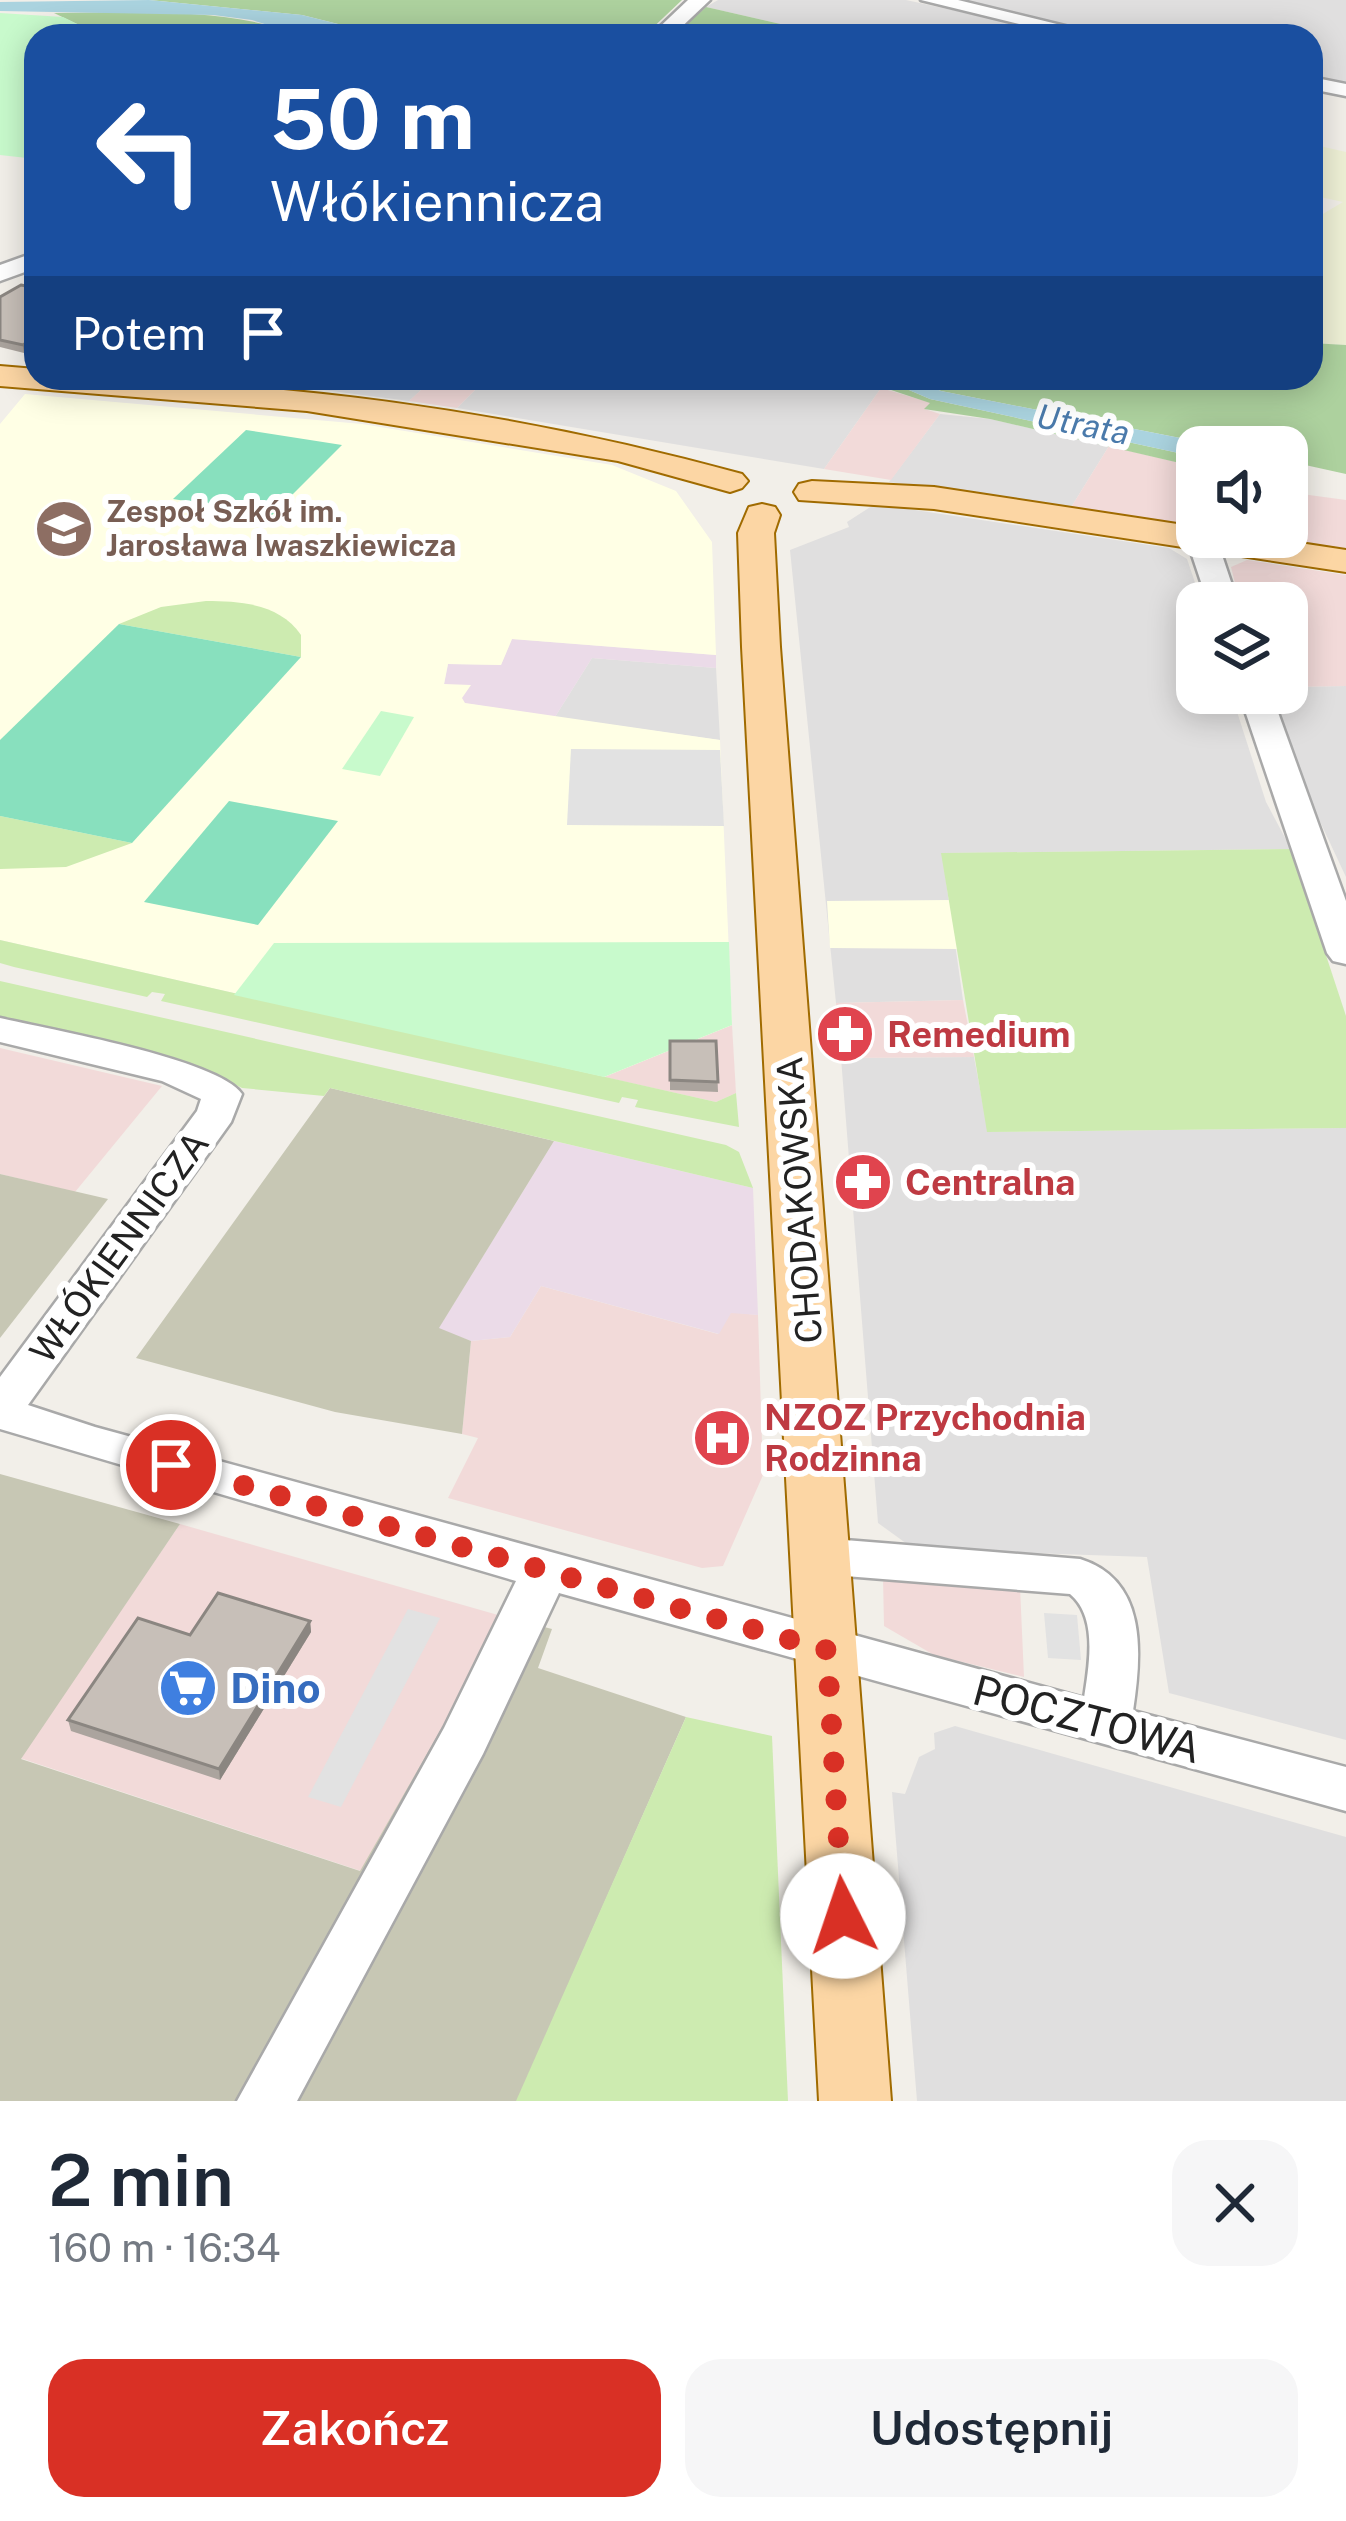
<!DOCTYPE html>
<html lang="pl">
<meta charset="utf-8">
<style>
:root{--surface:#fff;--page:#f6f6f7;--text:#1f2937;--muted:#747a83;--accent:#d93025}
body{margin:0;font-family:"Public Sans",sans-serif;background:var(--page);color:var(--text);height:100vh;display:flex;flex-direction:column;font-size:45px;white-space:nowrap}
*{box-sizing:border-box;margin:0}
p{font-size:39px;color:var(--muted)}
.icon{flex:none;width:66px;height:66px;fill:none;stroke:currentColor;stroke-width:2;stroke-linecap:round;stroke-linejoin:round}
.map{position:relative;height:2101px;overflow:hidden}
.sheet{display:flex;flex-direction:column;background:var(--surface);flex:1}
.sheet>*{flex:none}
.guide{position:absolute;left:24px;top:24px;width:1299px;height:366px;border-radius:36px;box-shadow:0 6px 30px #0003;background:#1a4fa0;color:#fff;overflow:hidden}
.tools{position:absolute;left:1176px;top:426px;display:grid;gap:24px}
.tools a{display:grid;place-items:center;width:132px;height:132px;border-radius:24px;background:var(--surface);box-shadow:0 6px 30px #0003;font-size:60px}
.pin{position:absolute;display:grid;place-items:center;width:102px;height:102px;color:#fff;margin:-51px;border:6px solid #fff;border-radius:50%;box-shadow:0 3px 12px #0007}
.me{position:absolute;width:132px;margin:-66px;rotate:356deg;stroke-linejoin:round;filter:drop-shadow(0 0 9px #0008)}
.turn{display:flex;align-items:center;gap:42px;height:252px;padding:0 48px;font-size:54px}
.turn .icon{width:156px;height:156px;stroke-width:2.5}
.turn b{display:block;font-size:84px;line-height:102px}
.then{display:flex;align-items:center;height:114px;padding:0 48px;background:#0003;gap:24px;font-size:45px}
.round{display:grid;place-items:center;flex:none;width:126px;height:126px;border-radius:36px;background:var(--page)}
.head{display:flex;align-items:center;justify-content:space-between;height:204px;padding:0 48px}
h1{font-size:72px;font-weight:600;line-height:90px}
.button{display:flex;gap:24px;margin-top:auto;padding:24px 48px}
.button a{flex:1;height:138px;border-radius:36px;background:var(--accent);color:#fff;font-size:48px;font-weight:600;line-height:138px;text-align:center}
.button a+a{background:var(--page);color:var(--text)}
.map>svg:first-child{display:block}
.residential{fill:#e0dfdf}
.commercial{fill:#f2dad9}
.industrial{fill:#ebdbe8}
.education{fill:#ffffe5}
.construction{fill:#c7c7b4}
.farmland{fill:#eef0d5}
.grass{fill:#cdebb0}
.forest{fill:#add19e}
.park{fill:#c8facc}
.pitch{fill:#88e0be}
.parking{fill:#e2e2e2}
.water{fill:#aad3df}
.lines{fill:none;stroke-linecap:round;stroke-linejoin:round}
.minor-casing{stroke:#a9a9a9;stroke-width:5}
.major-casing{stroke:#a06b00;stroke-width:4}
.minor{fill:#fff;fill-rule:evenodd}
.major{fill:#fcd6a4;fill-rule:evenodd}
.wall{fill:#aba49e}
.shaded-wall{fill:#8b8681}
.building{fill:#c7bfb8;stroke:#8b8681;stroke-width:3}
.route{stroke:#d93025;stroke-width:21;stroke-dasharray:0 37.8}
.labels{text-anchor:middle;stroke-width:12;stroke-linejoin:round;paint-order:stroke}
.far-education-label{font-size:30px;font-weight:bold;fill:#785e54;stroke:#fff;text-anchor:start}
.far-water-label{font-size:33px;font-style:italic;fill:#4a7aab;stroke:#fff}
.health-label{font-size:36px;font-weight:bold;fill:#be3a42;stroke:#fff;text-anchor:start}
.street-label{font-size:36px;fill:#222;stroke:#fff}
.near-shop-label{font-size:42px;font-weight:bold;fill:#366cbe;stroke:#fff;text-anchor:start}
.near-street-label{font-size:42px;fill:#222;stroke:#fff}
</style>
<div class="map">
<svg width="1346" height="2101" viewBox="0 0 1346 2101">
<rect width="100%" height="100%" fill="#f2efe9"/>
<g class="residential">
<path d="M 718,0 L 906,0 L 1072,36 L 833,36 L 706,7 Z"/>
<path d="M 953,0 L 1346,0 L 1346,85 L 1311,77 L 1311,36 L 1119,36 Z"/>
<path d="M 284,378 L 434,378 L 409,401 L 277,384 Z"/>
<path d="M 487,378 L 855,378 L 881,388 L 824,469 L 457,408 Z"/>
<path d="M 940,414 L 990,419 L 1109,446 L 1070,509 L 889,482 Z"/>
<path d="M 875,504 L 1169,548 L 1187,559 L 1202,603 L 1197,603 L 1197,693 L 1231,693 L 1266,802 L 1291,849 L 942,853 L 963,1000 L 836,1003 L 790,550 L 849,527 L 847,522 Z"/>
<path d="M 592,658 L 716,668 L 720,740 L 555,717 Z"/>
<path d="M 1346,686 L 1346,877 L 1308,796 L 1271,693 L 1287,693 L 1287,687 Z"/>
<path d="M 974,1057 L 988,1132 L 1346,1128 L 1346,1740 L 1169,1693 L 1147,1557 L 914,1549 L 878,1523 L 841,1058 Z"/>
<path d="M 955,1726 L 1346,1837 L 1346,2101 L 917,2101 L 892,1792 L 905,1794 L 919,1757 L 935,1749 L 934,1733 Z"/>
</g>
<g class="commercial">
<path d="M 434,378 L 487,378 L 457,408 L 409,401 Z"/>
<path d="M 881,388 L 932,403 L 925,409 L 940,414 L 891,480 L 824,469 Z"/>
<path d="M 1109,446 L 1197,467 L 1197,528 L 1070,509 Z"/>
<path d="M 1287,492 L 1346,500 L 1346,550 L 1259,537 L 1287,537 Z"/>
<path d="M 1247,560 L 1346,575 L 1346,686 L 1287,687 L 1287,603 L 1240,603 L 1231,567 Z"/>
<path d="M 963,1000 L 974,1057 L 841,1058 L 836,1003 Z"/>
<path d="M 732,1025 L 736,1093 L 716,1102 L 604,1077 Z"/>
<path d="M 0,1048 L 162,1086 L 75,1192 L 0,1174 Z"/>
<path d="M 541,1286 L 718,1334 L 731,1312 L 758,1315 L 763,1475 L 723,1566 L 702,1568 L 448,1498 L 478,1438 L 462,1434 L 471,1341 L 510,1337 Z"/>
<path d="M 180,1524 L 505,1617 L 361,1871 L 20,1758 Z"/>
<path d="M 883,1577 L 1020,1587 L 1024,1677 L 934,1655 L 884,1626 Z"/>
</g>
<g class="industrial">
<path d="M 512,639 L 716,655 L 716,668 L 592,658 L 555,717 L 463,703 L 444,685 L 448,664 L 501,665 Z"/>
<path d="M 554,1141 L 753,1188 L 758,1315 L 731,1313 L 719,1334 L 541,1286 L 510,1337 L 471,1341 L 438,1329 Z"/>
</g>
<g class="education">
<path d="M 25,394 L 362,424 L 612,465 L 676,491 L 712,542 L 716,655 L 512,639 L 501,665 L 448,664 L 444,684 L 471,685 L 462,698 L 465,703 L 720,740 L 732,1025 L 604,1077 L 0,940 L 0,424 Z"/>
<path d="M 951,900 L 958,949 L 830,948 L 827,901 Z"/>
</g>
<g class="construction">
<path d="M 330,1088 L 554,1141 L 439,1328 L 471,1341 L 462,1434 L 335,1412 L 136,1358 Z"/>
<path d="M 0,1174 L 108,1199 L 0,1338 Z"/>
<path d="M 0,1474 L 180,1524 L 21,1759 L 360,1871 L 505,1617 L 552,1629 L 538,1668 L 686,1717 L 517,2101 L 0,2101 Z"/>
</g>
<path class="farmland" d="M 1311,144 L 1346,152 L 1346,345 L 1311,343 L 1311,221 L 1343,202 L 1311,195 Z"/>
<g class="grass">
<path d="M 206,601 C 241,601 280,604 301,635 L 301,657 L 119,624 L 161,607 Z"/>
<path d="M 0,816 L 132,843 L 66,867 L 0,869 Z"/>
<path d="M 1291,849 L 1346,1016 L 1346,1128 L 987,1132 L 941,853 Z"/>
<path d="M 0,940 L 716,1102 L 736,1093 L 739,1127 L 635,1107 L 638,1100 L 622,1097 L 619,1103 L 161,1001 L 165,994 L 152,992 L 147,997 L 14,967 L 0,963 Z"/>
<path d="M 0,981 L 726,1145 L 739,1152 L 753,1188 L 330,1088 L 324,1096 L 242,1088 L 192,1064 L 0,1020 Z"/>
<path d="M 686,1717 L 772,1736 L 788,2101 L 516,2101 Z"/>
</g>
<g class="forest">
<path d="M 149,0 L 682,0 L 644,36 L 386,36 L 302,15 Z"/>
<path d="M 706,7 L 715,9 L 833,36 L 673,36 Z"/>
<path d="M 54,13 C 137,13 224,6 303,36 L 102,36 Z"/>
<path d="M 1311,343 L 1346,345 L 1346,474 L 1287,461 L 1287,447 L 1226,447 L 941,391 L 912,378 L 1311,378 Z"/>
<path d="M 855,378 L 881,378 L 930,399 L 1197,457 L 1197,467 L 990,419 L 924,409 L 930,403 Z"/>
</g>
<g class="park">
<path d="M 0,13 L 63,17 L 102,36 L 36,36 L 36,159 L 0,155 Z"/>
<path d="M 381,711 L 414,717 L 380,776 L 342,769 Z"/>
<path d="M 729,942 L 732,1025 L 604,1077 L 234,995 L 274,943 Z"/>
</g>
<g class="pitch">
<path d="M 246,430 L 342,445 L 272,515 L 173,499 Z"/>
<path d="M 119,624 L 301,657 L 132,843 L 0,816 L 0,740 Z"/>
<path d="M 229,801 L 338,821 L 258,925 L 144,902 Z"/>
</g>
<g class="parking">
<path d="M 571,749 L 720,750 L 724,826 L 567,825 Z"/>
<path d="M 408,1609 L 440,1618 L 341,1807 L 308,1797 Z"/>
<path d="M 1044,1613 L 1077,1615 L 1081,1660 L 1048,1658 Z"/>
</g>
<g class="water">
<path d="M 149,0 L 302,15 L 386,36 L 303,36 L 252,20 L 213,15 L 0,11 L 0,2 Z"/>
<path d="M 881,378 L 912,378 L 941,391 L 1226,447 L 1197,447 L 1197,457 L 930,399 Z"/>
</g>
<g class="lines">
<defs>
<g id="minor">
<path d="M 688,0 L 710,0 L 672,36 L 650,36 Z"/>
<path d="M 921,0 L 958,0 L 1106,36 L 1068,36 Z"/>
<path d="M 1311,77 L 1346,84 L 1346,96 L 1311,89 Z"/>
<path d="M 36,252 L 36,268 L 0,281 L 0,265 Z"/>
<path d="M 255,378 L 283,378 L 265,401 L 255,403 L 241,395 Z"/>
<path d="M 1197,536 L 1224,540 L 1221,552 L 1238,603 L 1208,603 L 1191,552 Z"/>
<path d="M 1239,693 L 1271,693 L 1346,901 L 1346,964 L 1333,961 L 1327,953 Z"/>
<path d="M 0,1018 C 47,1029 219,1059 242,1094 L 231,1122 L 28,1405 L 95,1427 L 1084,1698 C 1089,1665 1098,1617 1070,1594 L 820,1574 L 803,1569 L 796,1556 L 803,1543 L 820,1538 L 1080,1559 C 1147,1580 1142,1652 1133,1711 L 1346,1767 L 1346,1811 L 559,1593 L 483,1754 L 297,2101 L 237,2101 L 444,1728 L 516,1581 L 0,1429 L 0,1377 L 197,1111 L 201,1099 L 162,1081 L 0,1042 Z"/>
</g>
<g id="major">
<path d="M 0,366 L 36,369 L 36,378 C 273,378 514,411 742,474 L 748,481 L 742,488 L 730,492 L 618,461 L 307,411 L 0,386 Z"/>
<path d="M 812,481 L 934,487 L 1197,527 L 1197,537 L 1261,537 L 1346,550 L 1346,572 L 934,509 L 799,500 L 794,492 L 799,484 Z"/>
<path d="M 762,504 L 775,507 L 780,515 L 774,533 L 780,647 L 891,2101 L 819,2101 L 742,647 L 738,533 L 749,507 Z"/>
</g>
</defs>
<use href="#minor" class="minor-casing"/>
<use href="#major" class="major-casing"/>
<use href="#minor" class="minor"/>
<use href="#major" class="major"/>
</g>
<g class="wall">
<path d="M 36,288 L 24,353 L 0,347 L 0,297 Z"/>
<path d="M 670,1041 L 716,1041 L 718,1092 L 670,1090 Z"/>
<path d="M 310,1621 L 311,1632 L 220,1780 L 71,1731 L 68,1720 L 190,1635 Z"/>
</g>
<g class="shaded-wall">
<path d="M 36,336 L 36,345 L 24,353 L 23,345 Z"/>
<path d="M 310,1621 L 311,1632 L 220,1780 L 219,1769 Z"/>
</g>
<g class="building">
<path d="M 21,285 L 36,288 L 36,336 L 23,345 L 0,340 L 0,297 Z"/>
<path d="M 670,1041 L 716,1041 L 718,1082 L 670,1080 Z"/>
<path d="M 218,1593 L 310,1621 L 219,1769 L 68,1720 L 138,1618 L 190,1635 Z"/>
</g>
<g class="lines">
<path class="route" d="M 171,1465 L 827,1650 L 843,1916"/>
</g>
<defs>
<symbol id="school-disc" viewBox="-11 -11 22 22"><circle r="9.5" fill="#8d6e63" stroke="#fff"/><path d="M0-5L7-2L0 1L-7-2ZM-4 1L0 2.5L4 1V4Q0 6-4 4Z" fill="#fff"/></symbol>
<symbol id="pharmacy-disc" viewBox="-11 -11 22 22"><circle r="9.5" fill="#e0444e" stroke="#fff"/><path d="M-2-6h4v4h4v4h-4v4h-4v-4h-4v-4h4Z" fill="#fff"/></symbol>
<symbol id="hospital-disc" viewBox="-11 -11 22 22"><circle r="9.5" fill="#e0444e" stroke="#fff"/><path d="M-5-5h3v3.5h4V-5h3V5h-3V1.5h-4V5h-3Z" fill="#fff"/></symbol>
<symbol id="supermarket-disc" viewBox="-11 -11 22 22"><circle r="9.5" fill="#3f7fe0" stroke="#fff"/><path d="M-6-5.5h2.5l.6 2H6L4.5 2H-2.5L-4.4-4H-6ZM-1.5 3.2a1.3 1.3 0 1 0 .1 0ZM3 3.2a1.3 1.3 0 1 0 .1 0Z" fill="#fff"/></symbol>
</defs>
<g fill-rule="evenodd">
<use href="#school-disc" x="31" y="496" width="66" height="66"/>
<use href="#pharmacy-disc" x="812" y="1001" width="66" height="66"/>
<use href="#pharmacy-disc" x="830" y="1149" width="66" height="66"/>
<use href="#hospital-disc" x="689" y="1405" width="66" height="66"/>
<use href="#supermarket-disc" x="155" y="1655" width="66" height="66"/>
</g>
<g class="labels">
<g class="far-education-label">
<text x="106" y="522">Zespoł Szkół im.<tspan x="106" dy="34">Jarosława Iwaszkiewicza</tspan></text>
</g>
<g class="far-water-label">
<text transform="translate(1083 424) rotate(11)" y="12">Utrata</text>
</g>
<g class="health-label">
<text x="887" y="1047">Remedium</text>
<text x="905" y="1195">Centralna</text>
<text x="764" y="1430">NZOZ Przychodnia<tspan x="764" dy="41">Rodzinna</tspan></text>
</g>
<g class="street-label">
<text transform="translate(799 1200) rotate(-94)" y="13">CHODAKOWSKA</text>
<text transform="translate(119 1247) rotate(-54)" y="13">WŁÓKIENNICZA</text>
</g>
<g class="near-shop-label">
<text x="230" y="1703">Dino</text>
</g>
<g class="near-street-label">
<text transform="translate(1087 1719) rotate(15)" y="15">POCZTOWA</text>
</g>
</g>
</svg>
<div class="tools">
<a><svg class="icon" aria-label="sound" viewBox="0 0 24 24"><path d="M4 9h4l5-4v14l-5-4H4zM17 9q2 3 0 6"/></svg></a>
<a><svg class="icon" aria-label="layers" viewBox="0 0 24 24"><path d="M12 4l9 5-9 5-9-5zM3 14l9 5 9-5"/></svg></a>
</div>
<div class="pin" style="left:171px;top:1465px;background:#d93025"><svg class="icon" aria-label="arrive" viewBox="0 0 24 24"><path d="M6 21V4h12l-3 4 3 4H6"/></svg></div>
<svg class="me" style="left:843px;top:1916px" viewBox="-20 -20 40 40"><circle r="19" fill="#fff"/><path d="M0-13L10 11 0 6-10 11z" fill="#d93025"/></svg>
<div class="guide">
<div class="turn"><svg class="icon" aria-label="left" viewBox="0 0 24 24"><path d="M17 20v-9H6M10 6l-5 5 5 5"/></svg><div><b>50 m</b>Włókiennicza</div></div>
<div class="then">Potem<svg class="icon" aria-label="arrive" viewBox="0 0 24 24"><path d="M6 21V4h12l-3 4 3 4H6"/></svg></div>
</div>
</div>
<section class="sheet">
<div class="head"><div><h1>2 min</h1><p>160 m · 16:34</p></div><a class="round"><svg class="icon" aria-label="close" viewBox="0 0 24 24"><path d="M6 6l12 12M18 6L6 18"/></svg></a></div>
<div class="button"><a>Zakończ</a><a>Udostępnij</a></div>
</section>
